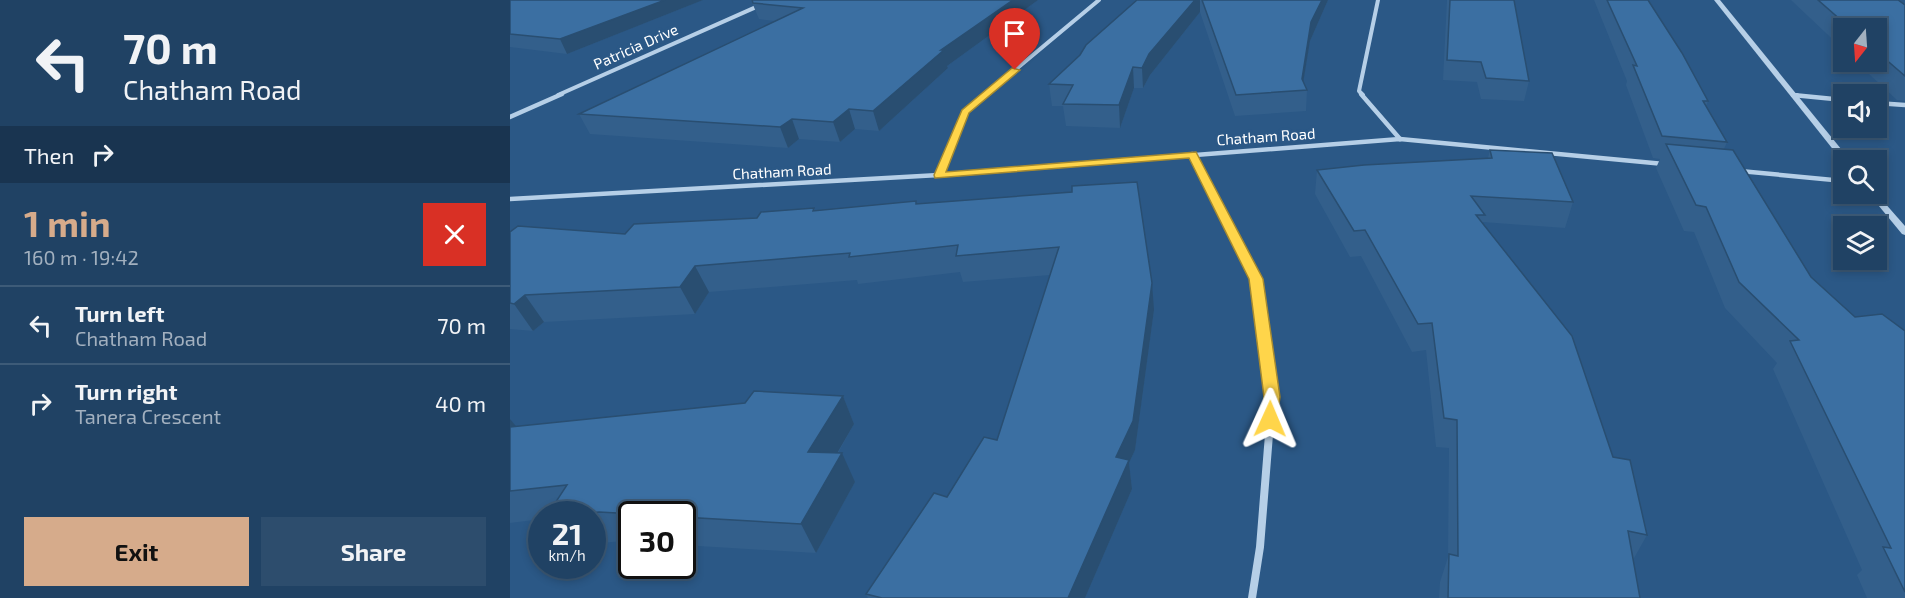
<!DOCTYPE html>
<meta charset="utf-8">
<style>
:root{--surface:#204264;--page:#2d4d6d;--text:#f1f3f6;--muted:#a2b0bf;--line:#3d5b78;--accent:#d6ab8b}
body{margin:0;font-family:"Exo 2",sans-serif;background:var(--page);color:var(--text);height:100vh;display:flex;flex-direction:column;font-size:22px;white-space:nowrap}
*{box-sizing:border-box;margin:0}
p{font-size:20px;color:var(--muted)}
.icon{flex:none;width:33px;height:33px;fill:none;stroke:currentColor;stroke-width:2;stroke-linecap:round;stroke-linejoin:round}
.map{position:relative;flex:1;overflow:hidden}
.side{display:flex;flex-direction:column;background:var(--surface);width:510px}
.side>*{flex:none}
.banner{background:#204264;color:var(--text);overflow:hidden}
.needle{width:39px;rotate:197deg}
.buttons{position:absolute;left:1323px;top:18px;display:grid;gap:12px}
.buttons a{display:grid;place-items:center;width:54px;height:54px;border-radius:0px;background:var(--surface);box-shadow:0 3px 9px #0003,0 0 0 2px var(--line);font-size:30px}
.speed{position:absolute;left:18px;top:501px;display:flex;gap:12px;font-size:30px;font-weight:700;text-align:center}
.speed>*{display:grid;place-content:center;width:78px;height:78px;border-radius:50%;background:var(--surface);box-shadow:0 3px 9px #0003,0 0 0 2px var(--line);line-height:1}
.speed small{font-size:15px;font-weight:400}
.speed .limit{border:3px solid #111;border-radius:9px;background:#fff;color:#111}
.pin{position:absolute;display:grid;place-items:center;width:51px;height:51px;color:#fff;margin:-62px -26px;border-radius:50% 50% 50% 0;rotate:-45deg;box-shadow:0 0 6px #0007}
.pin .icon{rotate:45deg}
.me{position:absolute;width:66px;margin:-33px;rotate:1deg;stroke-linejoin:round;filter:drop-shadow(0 0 4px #0008)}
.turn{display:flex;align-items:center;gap:21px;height:126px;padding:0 24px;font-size:27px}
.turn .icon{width:78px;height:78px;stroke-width:2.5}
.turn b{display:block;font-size:42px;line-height:51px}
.then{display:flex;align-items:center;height:57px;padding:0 24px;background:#0003;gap:12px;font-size:22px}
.round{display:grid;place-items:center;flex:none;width:63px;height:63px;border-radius:0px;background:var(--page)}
.headline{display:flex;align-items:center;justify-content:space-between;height:102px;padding:0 24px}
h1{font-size:36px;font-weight:700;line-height:45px;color:var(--accent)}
.cta{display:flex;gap:12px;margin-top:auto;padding:12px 24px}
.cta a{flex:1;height:69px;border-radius:0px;background:var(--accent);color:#111;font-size:24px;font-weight:700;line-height:69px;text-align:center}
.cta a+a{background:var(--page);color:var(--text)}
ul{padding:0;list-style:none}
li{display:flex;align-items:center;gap:18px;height:78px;padding:0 24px;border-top:2px solid var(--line)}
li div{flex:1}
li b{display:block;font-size:22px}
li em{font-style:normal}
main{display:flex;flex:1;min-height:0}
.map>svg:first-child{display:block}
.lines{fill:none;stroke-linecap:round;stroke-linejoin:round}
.minor-far3{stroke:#b6cfe7;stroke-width:4}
.minor-far2{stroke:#b6cfe7;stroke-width:4.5}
.minor-far1{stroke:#b6cfe7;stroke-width:6}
.minor{stroke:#b6cfe7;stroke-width:8}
.tertiary{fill:#b6cfe7;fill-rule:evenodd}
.wall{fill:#335f8b}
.shaded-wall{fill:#294e71}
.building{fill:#3b6fa2;stroke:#294e71;stroke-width:1.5}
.route{fill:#ffd54a;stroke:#a68a30;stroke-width:1.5}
.labels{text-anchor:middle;stroke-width:6;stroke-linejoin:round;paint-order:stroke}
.far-street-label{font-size:15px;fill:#fff;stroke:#2b5886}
</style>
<main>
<section class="side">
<div class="banner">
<div class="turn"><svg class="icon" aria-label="left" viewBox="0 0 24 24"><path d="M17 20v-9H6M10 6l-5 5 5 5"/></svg><div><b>70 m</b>Chatham Road</div></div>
<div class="then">Then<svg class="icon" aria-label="right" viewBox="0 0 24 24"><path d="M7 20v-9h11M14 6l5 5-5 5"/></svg></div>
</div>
<div class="headline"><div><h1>1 min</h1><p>160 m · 19:42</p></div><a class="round" style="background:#d93025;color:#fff"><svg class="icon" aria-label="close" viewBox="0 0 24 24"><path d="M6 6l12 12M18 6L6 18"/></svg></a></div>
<ul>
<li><svg class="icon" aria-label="left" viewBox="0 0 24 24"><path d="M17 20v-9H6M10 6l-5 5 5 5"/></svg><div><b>Turn left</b><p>Chatham Road</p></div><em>70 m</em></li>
<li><svg class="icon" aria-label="right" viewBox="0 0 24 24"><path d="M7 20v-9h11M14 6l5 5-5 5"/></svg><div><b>Turn right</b><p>Tanera Crescent</p></div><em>40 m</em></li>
</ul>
<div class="cta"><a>Exit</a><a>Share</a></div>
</section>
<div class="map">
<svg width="1395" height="598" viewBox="0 0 1395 598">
<rect width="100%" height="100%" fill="#2b5886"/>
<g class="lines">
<g class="minor-far3">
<path d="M 48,95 L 262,0"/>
<path d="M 475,95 L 589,0"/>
<path d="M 853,95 L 849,91 L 868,0"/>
<path d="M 1283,95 L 1287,95"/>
</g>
<g class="minor-far2">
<path d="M 851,94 L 890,139"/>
<path d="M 1283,95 L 1334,100"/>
<path d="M 1366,103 L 1395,105"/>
<path d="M 0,117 L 52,94"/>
<path d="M 682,154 L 716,220"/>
<path d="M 1230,171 L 1334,181"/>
<path d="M 429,175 L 455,112 L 477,94"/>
<path d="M 0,199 L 429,175 L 890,139 L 1154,164"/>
</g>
<path class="minor-far1" d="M 715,218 L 746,279 L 760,383"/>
<path class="minor" d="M 742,598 L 750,547 L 762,397 L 760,382"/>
<g class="tertiary">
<path d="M 1204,0 L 1210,0 L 1340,160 L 1333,162 Z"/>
<path d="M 1366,193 L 1395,226 L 1395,235 L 1392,234 L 1359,194 Z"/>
</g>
</g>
<g class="wall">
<path d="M 0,0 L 193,0 L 57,54 L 0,47 Z"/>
<path d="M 241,0 L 528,0 L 437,66 L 438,68 L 369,131 L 345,129 L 330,142 L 289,139 L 278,148 L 80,134 L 69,114 L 265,21 L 249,19 Z"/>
<path d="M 627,0 L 818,0 L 800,41 L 793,82 L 797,90 L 796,111 L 725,116 L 690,12 L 640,75 L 633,88 L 624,88 L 610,128 L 556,126 L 553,106 L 542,106 L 539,84 Z"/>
<path d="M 937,0 L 1004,0 L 1019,81 L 1014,101 L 971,99 L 967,82 L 933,80 Z"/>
<path d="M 1084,0 L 1138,0 L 1198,101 L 1196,106 L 1217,142 L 1214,149 L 1301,277 L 1345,317 L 1395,331 L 1395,598 L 1357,598 L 1347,575 L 1352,570 L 1263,369 L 1267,363 L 1215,308 L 1184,232 L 1174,231 L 1146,168 L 1150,159 L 1143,158 L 1116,85 L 1117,81 Z"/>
<path d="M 1281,0 L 1388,0 L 1395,5 L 1395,101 L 1387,100 L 1346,62 L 1366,62 L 1366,28 L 1334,28 L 1334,50 Z"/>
<path d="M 980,150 L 1063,202 L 1055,228 L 973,222 L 973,224 L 1103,457 L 1137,535 L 1123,560 L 1130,598 L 929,598 L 930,582 L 938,557 L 939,448 L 926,447 L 916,350 L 902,352 L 851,256 L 840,257 L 805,194 L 807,170 L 978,158 Z"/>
<path d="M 562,192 L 644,310 L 625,450 L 619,463 L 622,489 L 575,598 L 358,598 L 356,594 L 437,497 L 487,440 L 540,275 L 453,282 L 450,272 L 348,284 L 347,280 L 199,292 L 185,314 L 34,322 L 23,331 L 0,329 L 0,232 L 115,234 L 247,218 L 304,208 L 305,211 L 406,201 L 407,204 Z"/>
<path d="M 333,396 L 344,424 L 328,453 L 345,482 L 306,553 L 172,545 L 172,514 L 122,514 L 122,542 L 112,541 L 82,544 L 82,514 L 32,514 L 32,519 L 0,523 L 0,419 L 6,427 Z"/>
</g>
<g class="shaded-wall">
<path d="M 155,0 L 193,0 L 57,54 L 50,39 Z"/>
<path d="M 503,0 L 528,0 L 437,66 L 438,68 L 369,131 L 363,111 L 431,50 Z"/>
<path d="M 685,0 L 690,0 L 690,12 L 640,75 L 633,88 L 632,68 L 639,54 Z"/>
<path d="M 812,0 L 818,0 L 800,41 L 792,90 L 792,79 L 801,22 Z"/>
<path d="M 623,67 L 624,88 L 610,128 L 609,105 Z"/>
<path d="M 339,109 L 345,129 L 330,142 L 323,122 Z"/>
<path d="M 282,119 L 289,139 L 278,148 L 270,127 Z"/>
<path d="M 185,266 L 199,292 L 185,314 L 170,287 Z"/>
<path d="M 642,283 L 644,310 L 625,450 L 619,463 L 622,489 L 575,598 L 558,598 L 606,457 Z"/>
<path d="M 15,295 L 34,322 L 23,331 L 4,304 Z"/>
<path d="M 333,396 L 344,424 L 311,481 L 298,452 Z"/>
<path d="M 0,419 L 10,431 L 0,445 Z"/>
<path d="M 332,453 L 345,482 L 306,553 L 291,524 Z"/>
</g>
<g class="building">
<path d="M 0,0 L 155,0 L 50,39 L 0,34 Z"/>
<path d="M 242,0 L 503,0 L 431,50 L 434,50 L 363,111 L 339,109 L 323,122 L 282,119 L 270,127 L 69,114 L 293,8 L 243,3 Z"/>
<path d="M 627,0 L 685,0 L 639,54 L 632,68 L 623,67 L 609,105 L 553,104 L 563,85 L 539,84 L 570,55 L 576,45 Z"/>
<path d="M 692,0 L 812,0 L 801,22 L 792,79 L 797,90 L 726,95 Z"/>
<path d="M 940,0 L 1004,0 L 1019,81 L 976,78 L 971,62 L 937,60 Z"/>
<path d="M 1097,0 L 1138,0 L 1172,53 L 1198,101 L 1193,101 L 1217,142 L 1152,136 L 1123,65 L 1127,66 Z"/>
<path d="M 1308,0 L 1388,0 L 1395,5 L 1395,76 L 1366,51 L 1366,28 L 1340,28 Z"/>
<path d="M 1156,144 L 1223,150 L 1301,277 L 1345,317 L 1372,314 L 1395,331 L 1395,592 L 1373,547 L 1381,548 L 1280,341 L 1289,340 L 1229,282 L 1196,207 L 1186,205 Z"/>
<path d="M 980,150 L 1042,153 L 1063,202 L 961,196 L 975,215 L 966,215 L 1062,336 L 1103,457 L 1120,460 L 1137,535 L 1118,531 L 1130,598 L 938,598 L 939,554 L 948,556 L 947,420 L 934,418 L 922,323 L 908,324 L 855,230 L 844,231 L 807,170 L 854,165 L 982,158 Z"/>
<path d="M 627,182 L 642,283 L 623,421 L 606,457 L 619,460 L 558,598 L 372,598 L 356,594 L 424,493 L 437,497 L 474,437 L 487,440 L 549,247 L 446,256 L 448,245 L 339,257 L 340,253 L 185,266 L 170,287 L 15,295 L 4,304 L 0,303 L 0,232 L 8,226 L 115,234 L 124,224 L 247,218 L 251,212 L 304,208 L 303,211 L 406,201 L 406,204 L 562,192 L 562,186 Z"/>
<path d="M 244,391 L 333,396 L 298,452 L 332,453 L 291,524 L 172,517 L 172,514 L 125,514 L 89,512 L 70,514 L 38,514 L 57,485 L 0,491 L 0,427 L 235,403 Z"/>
</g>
<path class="route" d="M 502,68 L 510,70 L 459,113 L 436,172 L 686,152 L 753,279 L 770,397 L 766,423 L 754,423 L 752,419 L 754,397 L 739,279 L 679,158 L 425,178 L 424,175 L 452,110 Z"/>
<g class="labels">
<g class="far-street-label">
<text transform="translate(126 47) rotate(-24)" y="5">Patricia Drive</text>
<text transform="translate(756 137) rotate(-4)" y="5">Chatham Road</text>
<text transform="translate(272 172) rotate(-3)" y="5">Chatham Road</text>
</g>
</g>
</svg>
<div class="buttons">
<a><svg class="needle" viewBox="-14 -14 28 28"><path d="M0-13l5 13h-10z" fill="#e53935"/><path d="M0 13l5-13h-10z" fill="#a2b0bf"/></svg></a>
<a><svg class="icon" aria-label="sound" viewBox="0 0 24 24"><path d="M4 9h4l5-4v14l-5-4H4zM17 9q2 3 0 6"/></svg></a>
<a><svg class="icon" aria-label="search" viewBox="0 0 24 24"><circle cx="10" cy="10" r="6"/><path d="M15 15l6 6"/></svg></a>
<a><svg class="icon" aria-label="layers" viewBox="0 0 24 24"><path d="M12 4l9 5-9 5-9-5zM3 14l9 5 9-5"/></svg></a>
</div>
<div class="speed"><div>21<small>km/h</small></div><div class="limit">30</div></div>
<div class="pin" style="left:505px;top:70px;background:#d93025"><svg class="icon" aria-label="arrive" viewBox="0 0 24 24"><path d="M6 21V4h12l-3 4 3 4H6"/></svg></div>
<svg class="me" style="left:760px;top:419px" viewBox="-20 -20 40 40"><path d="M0-17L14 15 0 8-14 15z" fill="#ffd54a" stroke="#fff" stroke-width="4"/></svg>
</div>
</main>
